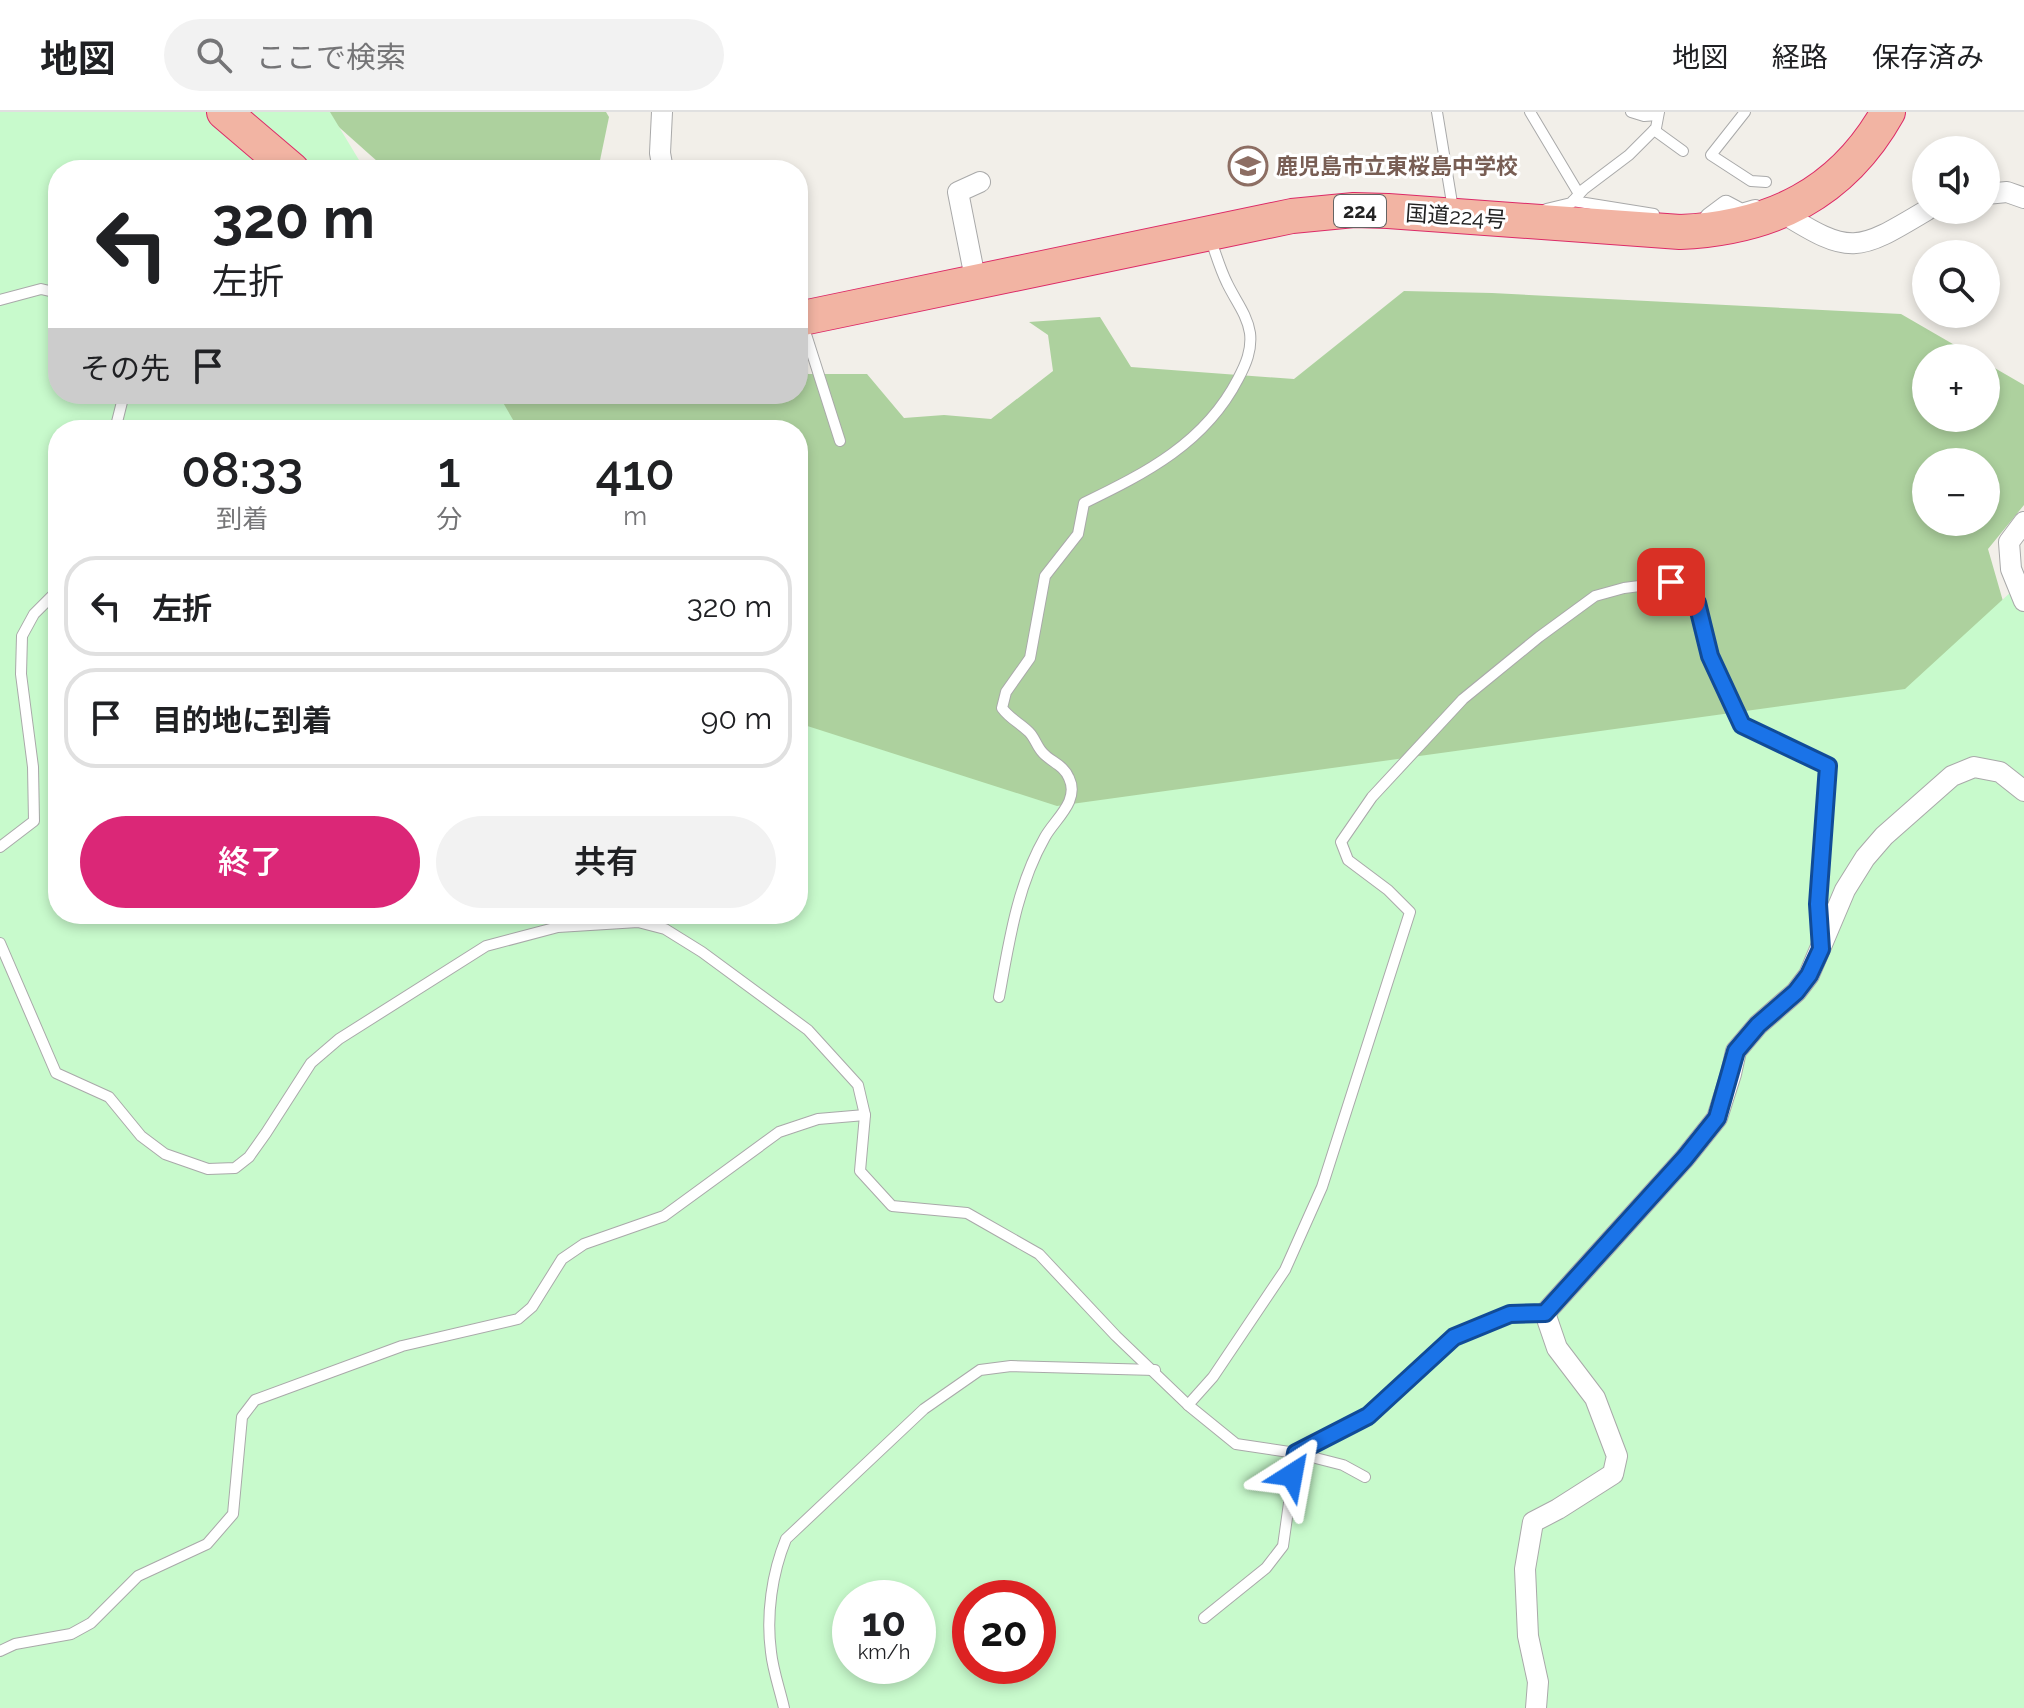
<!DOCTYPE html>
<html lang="ja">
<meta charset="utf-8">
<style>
:root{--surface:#fff;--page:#f2f2f2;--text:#202124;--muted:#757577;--line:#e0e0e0;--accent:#db2777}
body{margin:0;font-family:Raleway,"Noto Sans JP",sans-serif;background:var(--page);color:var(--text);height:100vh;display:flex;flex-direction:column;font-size:30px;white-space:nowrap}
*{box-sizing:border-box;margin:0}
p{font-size:26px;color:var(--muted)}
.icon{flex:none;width:44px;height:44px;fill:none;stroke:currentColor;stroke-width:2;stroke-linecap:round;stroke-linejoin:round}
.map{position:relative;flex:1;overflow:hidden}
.panel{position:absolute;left:48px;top:308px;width:760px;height:504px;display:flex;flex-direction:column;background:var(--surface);border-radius:32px;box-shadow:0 4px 12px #0003}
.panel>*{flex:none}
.top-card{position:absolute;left:48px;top:48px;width:760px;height:244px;border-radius:32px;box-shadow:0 4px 12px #0003;background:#fff;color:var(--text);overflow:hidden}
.fabs{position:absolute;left:1912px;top:24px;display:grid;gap:16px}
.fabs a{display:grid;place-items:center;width:88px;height:88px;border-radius:50%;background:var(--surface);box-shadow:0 4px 12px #0003;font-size:40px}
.speed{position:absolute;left:832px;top:1468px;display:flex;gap:16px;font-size:40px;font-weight:700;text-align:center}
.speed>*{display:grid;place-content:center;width:104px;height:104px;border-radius:50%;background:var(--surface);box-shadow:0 4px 12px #0003;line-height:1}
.speed small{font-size:20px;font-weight:400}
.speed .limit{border:12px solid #d22;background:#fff;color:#111}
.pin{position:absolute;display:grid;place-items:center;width:68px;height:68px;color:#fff;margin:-34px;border-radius:16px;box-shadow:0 4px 12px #0006}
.me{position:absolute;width:88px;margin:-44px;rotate:34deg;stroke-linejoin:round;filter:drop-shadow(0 0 6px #0008)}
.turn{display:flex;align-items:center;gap:28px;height:168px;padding:0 32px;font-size:36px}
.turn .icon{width:104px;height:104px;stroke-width:2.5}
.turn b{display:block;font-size:56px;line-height:68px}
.then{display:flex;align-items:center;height:76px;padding:0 32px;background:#0003;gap:16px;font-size:30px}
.eta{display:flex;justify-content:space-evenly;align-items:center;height:136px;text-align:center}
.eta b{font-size:48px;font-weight:600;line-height:56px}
.button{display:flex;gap:16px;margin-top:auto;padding:16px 32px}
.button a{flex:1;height:92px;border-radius:48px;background:var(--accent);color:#fff;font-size:32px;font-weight:600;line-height:92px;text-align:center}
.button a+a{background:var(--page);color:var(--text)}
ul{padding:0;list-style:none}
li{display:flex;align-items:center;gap:24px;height:100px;margin:0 16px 12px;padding:0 16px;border:4px solid var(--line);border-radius:32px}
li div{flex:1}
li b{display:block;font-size:30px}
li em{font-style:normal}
header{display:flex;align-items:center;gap:48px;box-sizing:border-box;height:112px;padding:0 40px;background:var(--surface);border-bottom:2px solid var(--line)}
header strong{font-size:38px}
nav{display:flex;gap:44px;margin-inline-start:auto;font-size:28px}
.search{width:560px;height:72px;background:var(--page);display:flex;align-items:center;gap:20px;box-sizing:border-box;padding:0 28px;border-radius:44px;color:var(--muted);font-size:30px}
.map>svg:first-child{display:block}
.forest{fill:#add19e;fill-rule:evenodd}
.park{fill:#c8facc;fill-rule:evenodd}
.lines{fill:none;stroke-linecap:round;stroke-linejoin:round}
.service-casing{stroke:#a9a9a9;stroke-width:12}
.minor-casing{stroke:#a9a9a9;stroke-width:22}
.trunk-casing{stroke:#dc2a67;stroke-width:36}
.service{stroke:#fff;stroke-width:10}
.minor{stroke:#fff;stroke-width:20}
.trunk{stroke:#f2b4a3;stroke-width:34}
.route-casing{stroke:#114b97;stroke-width:20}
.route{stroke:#1a73e8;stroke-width:14}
.labels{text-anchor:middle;stroke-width:6;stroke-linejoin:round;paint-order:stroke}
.shield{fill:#fff;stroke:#646464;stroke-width:2}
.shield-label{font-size:20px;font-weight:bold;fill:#222}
.education-label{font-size:22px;font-weight:bold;fill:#785e54;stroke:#fff;text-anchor:start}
.street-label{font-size:22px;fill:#222;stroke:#fff}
</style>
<header>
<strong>地図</strong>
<div class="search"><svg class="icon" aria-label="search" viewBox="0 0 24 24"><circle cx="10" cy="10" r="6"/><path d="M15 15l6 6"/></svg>ここで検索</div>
<nav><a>地図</a><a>経路</a><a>保存済み</a></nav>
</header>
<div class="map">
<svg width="2024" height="1596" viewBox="0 0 2024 1596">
<rect width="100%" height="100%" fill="#f2efe9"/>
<g class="forest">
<path d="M 0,0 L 58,58 L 58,282 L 798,282 L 798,232 L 808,262 L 867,262 L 904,306 L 944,303 L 991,307 L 1053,259 L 1048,223 L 1029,210 L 1100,205 L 1131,255 L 1294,267 L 1404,179 L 1492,181 L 1901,202 L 1977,246 L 1926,246 L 1926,306 L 1986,306 L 1986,251 L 2024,273 L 2024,393 L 1988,437 L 2011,517 L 2024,542 L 2024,1596 L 1451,1561 L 0,1596 ZM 58,318 L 798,318 L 798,802 L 58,802 ZM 1926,350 L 1986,350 L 1986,410 L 1926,410 ZM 850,1486 L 918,1486 L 918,1554 L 850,1554 ZM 970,1486 L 1038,1486 L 1038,1554 L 970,1554 Z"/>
<path d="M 322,0 L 606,0 L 609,5 L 598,58 L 387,58 Z"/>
</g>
<path class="park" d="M 0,0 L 330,0 L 365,58 L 58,58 L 58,282 L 498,282 L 519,318 L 58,318 L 58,802 L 798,802 L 798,611 L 1057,694 L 1905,577 L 2024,468 L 2024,1596 L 0,1596 ZM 850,1486 L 918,1486 L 918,1554 L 850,1554 ZM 970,1486 L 1038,1486 L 1038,1554 L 970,1554 Z"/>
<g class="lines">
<defs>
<g id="service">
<path d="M 1437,0 L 1453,97"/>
<path d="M 1530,0 L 1579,82"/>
<path d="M 1631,0 L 1644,4 L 1658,3"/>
<path d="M 1745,0 L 1711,43 L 1751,69 L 1766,70"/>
<path d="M 1654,18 L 1683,39"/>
<path d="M 1573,89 L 1654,102"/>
<path d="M 1546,97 L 1571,91 L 1584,77 L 1629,43 L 1656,16 L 1659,0"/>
<path d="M 0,188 L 41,177 L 58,181"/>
<path d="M 803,213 L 840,329"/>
<path d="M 115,318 L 122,290 L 120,282"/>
<path d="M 0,735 L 34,709 L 33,655 L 21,562 L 22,524 L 34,502 L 58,478"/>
<path d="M 0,831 L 56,961 L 109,985 L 141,1024 L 165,1042 L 208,1057 L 235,1056 L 249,1045 L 266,1021 L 311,951 L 339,927 L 486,834 L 558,815 L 638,810 L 665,817 L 702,840 L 808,918 L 858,973 L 865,1003 L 860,1059 L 892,1094 L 967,1101 L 1039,1142 L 1116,1224 L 1188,1293 L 1236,1332 L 1296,1341 L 1368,1304 L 1454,1225 L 1510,1202 L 1545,1201"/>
<path d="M 999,885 C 1009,830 1017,774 1045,725 C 1055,707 1080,689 1069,666 C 1064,653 1051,650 1043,641 C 1037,635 1035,626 1029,620 C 1020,611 1010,607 1002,596 L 1006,580 L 1030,546 L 1045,464 L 1078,422 L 1084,391 C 1146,361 1205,331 1238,267 C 1246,252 1252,238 1250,221 C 1247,202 1235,188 1227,171 C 1220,157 1215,140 1210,125"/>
<path d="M 1188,1293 L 1213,1265 L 1285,1158 L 1322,1075 L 1410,800 L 1388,778 L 1348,748 L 1341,730 L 1372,685 L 1463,587 L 1539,525 L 1595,484 L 1624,476 L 1671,470 L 1697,491 L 1710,544 L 1742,613 L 1828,654 L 1818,792 L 1821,825"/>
<path d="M 1204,1506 L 1266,1456 L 1283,1434 L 1296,1341 L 1343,1353 L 1365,1365"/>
<path d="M 0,1539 L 15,1532 L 71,1522 L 91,1511 L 138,1464 L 207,1432 L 233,1402 L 242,1305 L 255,1288 L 402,1234 L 518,1207 L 532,1195 L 562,1147 L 584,1132 L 664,1104 L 779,1020 L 818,1007 L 865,1003"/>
<path d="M 784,1596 C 780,1578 773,1559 771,1540 C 766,1503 772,1461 786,1427 L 924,1297 L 980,1258 L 1011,1254 L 1155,1258"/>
</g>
<g id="minor">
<path d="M 662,0 L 660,41 L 663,58"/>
<path d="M 1986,82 L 2007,80 L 2024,86"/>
<path d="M 1781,100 C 1851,144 1857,140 1927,98"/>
<path d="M 1710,106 L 1726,94 L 1741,102 L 1755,98"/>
<path d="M 976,171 L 958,80 L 980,70"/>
<path d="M 2024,410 L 2009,430 L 2011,457 L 2024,489"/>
<path d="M 1536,1596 L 1538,1570 L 1528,1524 L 1525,1457 L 1533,1410 L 1558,1397 L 1613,1362 L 1617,1344 L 1595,1286 L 1557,1236 L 1545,1201 L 1685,1046 L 1717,1006 L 1731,962 L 1736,939 L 1758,913 L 1796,880 L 1809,863 L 1845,778 L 1865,746 L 1884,724 L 1952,664 L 1974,655 L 2000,660 L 2024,679"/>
</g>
<g id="trunk">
<path d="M 224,0 L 292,58"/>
<path d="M 798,207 L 1292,104 L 1354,98 L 1388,99 L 1680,120 C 1771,116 1842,82 1888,0"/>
</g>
</defs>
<use href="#service" class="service-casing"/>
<use href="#minor" class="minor-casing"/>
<use href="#trunk" class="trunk-casing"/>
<use href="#service" class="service"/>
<use href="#minor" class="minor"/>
<use href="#trunk" class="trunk"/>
</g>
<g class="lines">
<defs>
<path id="route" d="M 1292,1363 L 1296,1341 L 1368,1304 L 1454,1225 L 1510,1202 L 1545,1201 L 1685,1046 L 1717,1006 L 1736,939 L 1758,913 L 1796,880 L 1809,863 L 1821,837 L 1818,792 L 1828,654 L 1742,613 L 1710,544 L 1697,491 L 1671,470"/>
</defs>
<use href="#route" class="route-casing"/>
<use href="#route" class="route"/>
</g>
<defs>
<symbol id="school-ring" viewBox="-11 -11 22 22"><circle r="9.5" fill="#fff" stroke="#8d6e63" stroke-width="1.5"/><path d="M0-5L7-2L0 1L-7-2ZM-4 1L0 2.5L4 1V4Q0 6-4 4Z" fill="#8d6e63"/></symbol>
</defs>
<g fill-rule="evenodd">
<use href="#school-ring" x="1226" y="32" width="44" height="44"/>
</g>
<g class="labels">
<rect class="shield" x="1334" y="83" width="52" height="32" rx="6"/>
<g class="shield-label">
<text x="1360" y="106">224</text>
</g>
<g class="education-label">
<text x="1276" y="62">鹿児島市立東桜島中学校</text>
</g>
<g class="street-label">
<text transform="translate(1456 104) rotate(4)" y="8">国道224号</text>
</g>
</g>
</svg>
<div class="fabs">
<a><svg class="icon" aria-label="sound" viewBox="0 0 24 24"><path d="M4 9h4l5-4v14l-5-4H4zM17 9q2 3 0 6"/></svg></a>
<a><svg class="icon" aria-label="search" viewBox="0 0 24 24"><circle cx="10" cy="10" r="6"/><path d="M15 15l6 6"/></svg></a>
<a>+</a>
<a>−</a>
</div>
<div class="speed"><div>10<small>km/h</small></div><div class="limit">20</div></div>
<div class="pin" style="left:1671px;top:470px;background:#d93025"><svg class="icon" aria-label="arrive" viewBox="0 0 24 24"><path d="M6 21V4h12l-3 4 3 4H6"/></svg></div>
<svg class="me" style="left:1292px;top:1363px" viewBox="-20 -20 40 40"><path d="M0-17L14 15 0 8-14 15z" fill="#1a73e8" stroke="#fff" stroke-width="4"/></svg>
<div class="top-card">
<div class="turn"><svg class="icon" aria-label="left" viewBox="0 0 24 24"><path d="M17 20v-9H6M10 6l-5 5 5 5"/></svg><div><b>320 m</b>左折</div></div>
<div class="then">その先<svg class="icon" aria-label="arrive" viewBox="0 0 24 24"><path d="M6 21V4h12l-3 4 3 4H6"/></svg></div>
</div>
<section class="panel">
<div class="eta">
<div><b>08:33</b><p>到着</p></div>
<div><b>1</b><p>分</p></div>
<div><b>410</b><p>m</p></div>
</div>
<ul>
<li><svg class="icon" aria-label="left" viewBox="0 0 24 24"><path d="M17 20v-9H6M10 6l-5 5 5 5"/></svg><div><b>左折</b></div><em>320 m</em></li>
<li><svg class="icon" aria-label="arrive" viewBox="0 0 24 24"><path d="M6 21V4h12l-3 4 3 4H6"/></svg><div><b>目的地に到着</b></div><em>90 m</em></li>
</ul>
<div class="button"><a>終了</a><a>共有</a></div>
</section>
</div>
